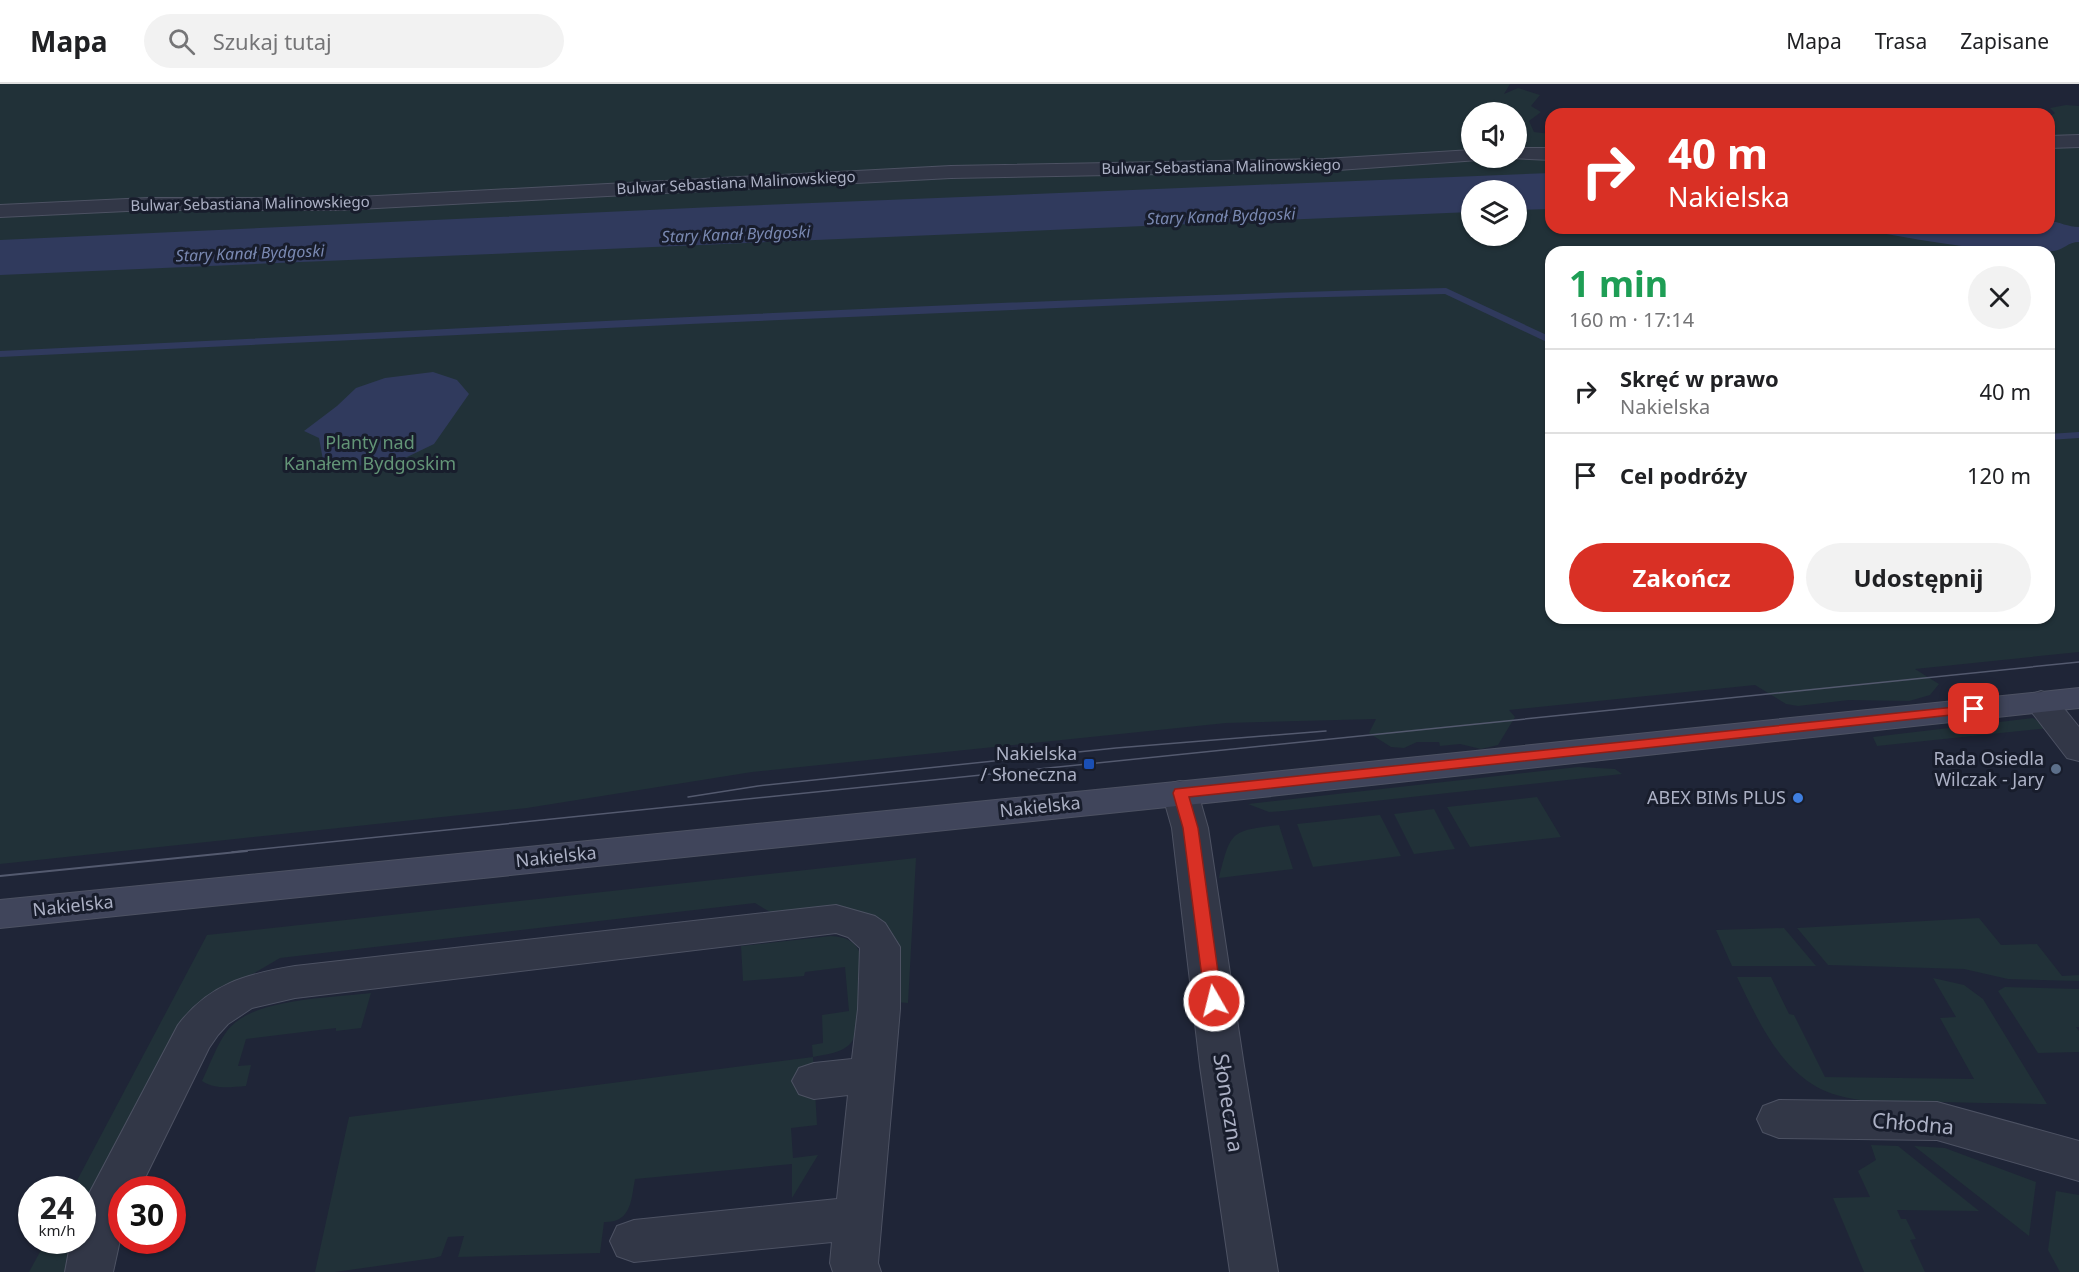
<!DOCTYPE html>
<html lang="pl">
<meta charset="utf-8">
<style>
:root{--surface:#fff;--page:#f2f2f2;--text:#202124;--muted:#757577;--line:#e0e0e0;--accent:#d93025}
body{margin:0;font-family:"Noto Sans",sans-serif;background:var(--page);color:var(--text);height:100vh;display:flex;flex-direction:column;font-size:22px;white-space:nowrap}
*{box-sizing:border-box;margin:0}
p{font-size:20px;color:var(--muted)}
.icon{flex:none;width:33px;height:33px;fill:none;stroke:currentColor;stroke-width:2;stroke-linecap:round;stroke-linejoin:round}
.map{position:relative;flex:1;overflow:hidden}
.drawer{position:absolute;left:1545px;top:162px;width:510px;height:378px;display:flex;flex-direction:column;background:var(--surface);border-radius:18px;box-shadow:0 2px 4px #0004}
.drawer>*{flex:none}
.top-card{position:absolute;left:1545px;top:24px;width:510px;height:126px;border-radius:18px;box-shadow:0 2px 4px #0004;background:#d93025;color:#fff;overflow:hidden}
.tools{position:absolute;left:1461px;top:18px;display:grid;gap:12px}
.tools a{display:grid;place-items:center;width:66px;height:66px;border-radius:50%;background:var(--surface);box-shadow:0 2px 4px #0004;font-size:30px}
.speed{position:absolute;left:18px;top:1092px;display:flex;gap:12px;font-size:30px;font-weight:700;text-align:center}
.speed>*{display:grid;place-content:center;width:78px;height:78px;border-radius:50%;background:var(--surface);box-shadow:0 2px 4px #0004;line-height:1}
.speed small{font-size:15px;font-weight:400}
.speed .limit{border:9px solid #d22;background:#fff;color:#111}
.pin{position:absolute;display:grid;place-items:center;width:51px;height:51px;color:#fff;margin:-26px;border-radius:12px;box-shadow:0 3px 9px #0006}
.me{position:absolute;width:66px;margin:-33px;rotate:352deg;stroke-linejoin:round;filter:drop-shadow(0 0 4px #0008)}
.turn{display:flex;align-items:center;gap:21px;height:126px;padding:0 24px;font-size:27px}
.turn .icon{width:78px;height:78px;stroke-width:2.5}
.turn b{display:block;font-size:42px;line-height:51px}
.round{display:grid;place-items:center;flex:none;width:63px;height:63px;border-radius:32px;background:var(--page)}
.head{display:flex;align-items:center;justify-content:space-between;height:102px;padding:0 24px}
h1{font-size:36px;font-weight:700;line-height:45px;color:#1e9e55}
.primary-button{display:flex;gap:12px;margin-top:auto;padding:12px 24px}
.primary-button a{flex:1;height:69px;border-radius:36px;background:var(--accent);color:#fff;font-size:24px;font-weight:700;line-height:69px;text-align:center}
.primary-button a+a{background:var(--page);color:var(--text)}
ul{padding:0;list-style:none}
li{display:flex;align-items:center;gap:18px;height:84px;padding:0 24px;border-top:2px solid var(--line)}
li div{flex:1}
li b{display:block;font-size:22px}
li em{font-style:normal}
header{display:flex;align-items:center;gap:36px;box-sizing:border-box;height:84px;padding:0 30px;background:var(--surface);border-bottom:2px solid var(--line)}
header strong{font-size:28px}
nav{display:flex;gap:33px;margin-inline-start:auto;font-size:21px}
.search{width:420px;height:54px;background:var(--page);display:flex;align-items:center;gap:15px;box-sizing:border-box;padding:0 21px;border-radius:33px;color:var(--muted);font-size:22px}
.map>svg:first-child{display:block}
.green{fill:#213138;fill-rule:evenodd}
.water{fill:#303a5d}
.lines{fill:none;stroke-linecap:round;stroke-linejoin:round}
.stream{fill:#303a5d;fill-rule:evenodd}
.pedestrian-casing{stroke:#4d5263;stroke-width:2}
.minor-casing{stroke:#4d5263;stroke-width:2}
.secondary-casing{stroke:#4d5263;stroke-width:2}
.pedestrian{fill:#323747;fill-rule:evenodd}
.minor{fill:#323747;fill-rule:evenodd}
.secondary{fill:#40455b;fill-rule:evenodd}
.tram-far1{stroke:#545a6f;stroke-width:1.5}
.tram{stroke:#545a6f;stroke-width:2}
.route{fill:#d93025;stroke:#8d1f18;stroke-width:1.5}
.transit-dot{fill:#1a4fb4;stroke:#181d2c;stroke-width:2}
.service-dot{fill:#5c6f8a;stroke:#181d2c;stroke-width:2}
.shop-dot{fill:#3f7fe0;stroke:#181d2c;stroke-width:2}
.labels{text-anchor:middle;stroke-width:6;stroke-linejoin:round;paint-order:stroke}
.far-street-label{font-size:15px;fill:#acb1c5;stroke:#181d2c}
.far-water-label{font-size:16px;font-style:italic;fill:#7a89b2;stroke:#181d2c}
.park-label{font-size:18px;fill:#639577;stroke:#181d2c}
.poi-label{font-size:18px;fill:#acb1c5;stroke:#181d2c;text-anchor:end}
.street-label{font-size:18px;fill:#acb1c5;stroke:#181d2c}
.near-street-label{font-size:21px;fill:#acb1c5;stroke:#181d2c}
</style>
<header>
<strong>Mapa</strong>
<div class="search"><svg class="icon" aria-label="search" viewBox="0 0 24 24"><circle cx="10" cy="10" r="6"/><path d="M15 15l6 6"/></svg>Szukaj tutaj</div>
<nav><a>Mapa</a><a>Trasa</a><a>Zapisane</a></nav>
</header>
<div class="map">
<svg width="2079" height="1188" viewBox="0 0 2079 1188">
<rect width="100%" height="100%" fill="#1f2537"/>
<g class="green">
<path d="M 0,0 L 1510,0 L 1504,10 L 1518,4 L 1540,11 L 1531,22 L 1541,28 L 1529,37 L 1534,48 L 1551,50 L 1551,144 L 2049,144 L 2049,33 L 2055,29 L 2050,24 L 2066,21 L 2079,22 L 2079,568 L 1915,585 L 1939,600 L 1930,611 L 1909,617 L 1849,616 L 1798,622 L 1786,620 L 1755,601 L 1509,626 L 1515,633 L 1498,661 L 1481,665 L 1460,660 L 1440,662 L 1439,658 L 1417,658 L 1404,664 L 1391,663 L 1369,649 L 1376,635 L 1226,639 L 752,688 L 527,724 L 0,780 ZM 1472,28 L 1516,28 L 1516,74 L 1472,74 ZM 1472,106 L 1516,106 L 1516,152 L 1472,152 ZM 1551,168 L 2049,168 L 2049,534 L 1551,534 Z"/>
<path d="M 2033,634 L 2049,644 L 1877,662 L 1873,653 Z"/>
<path d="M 1578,683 L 1615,685 L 1622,690 L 1283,727 L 1269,728 L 1248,720 Z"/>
<path d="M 1537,713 L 1561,753 L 1470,763 L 1447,723 Z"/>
<path d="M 1434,725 L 1455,765 L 1414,770 L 1394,730 Z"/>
<path d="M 1380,731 L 1401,772 L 1313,783 L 1297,740 Z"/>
<path d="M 1279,741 L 1293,785 L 1219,794 C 1231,747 1230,747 1279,741 Z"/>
<path d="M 916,774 L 908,919 L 896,918 L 874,835 C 838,815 817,832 781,831 C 773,831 762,823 755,819 L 280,874 L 215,912 L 83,1138 L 82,1106 L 72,1106 L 207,851 Z"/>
<path d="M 1979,834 L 2001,861 L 2037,860 L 2062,892 L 2079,891 L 2079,897 L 2008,895 L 1964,885 L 1828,881 L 1797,844 Z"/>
<path d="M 1784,844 L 1816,882 L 1732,882 L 1716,846 Z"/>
<path d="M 831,852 C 846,853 857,857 861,873 L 856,949 C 850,969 831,969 813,973 L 817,1041 L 791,1044 L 793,1074 L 818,1071 L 792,1114 L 792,1080 L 635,1095 C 631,1115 632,1139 604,1138 L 600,1169 L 458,1173 L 464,1152 L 448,1153 L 441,1172 L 434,1174 L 335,1188 L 315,1188 L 349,1033 L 813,973 L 812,961 L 823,959 L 822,931 L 849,927 L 845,883 L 805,888 L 804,892 L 743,897 L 741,862 Z"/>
<path d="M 1737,893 L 1771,893 L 1789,930 L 1794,931 L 1825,993 L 1974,995 L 1940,934 L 1956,933 L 1933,894 L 1964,901 L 1983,915 L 2047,1020 C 2010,1019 1974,1019 1937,1018 C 1897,1017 1848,1023 1812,1000 C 1775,976 1756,932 1737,893 Z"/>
<path d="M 2005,903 L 2079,905 L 2079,943 L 2076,943 L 2079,947 L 2079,968 L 2038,969 L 1998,907 Z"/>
<path d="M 371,909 L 361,944 L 336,947 L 336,944 L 246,955 L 238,982 L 251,981 L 246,1002 C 230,1003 216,1006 202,997 C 210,981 216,962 227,947 C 251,914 331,914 371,909 Z"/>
<path d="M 1871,1061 L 1898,1062 L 1979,1127 L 1897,1126 L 1901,1135 L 1906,1135 L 1916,1155 L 1910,1156 L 1925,1188 L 1864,1188 L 1833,1114 L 1870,1113 L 1858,1087 L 1876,1076 Z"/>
<path d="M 1914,1062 L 1945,1064 L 2036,1098 L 2029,1152 Z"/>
<path d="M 2056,1107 L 2079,1111 L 2079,1188 L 2060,1188 L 2048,1166 Z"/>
<path d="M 46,1157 L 75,1157 L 67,1188 L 29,1188 Z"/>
</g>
<g class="water">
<path d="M 1551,89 L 1551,125 L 1517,126 L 1516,106 L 1472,106 L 1471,128 L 0,191 L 0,156 L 714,123 Z"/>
<path d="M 2049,137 C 2060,138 2068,143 2079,143 L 2079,158 C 2068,158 2063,166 2054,167 C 1986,170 1918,155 1851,144 L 2049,144 Z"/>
<path d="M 433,288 L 457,296 L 469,310 L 434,360 L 405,374 L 364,382 L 323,376 L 319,354 L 304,347 L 337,322 L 356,304 L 385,294 Z"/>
</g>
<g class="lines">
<g class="stream">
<path d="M 1446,204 L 1551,253 L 1551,260 L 1445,210 L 1288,214 L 690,240 L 0,273 L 0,267 C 482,244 964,216 1446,204 Z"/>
<path d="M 2079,348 L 2079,354 L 2049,356 L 2049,350 Z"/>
</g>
<defs>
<g id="pedestrian">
<path d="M 2079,51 L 2079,63 L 2049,64 L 2049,52 Z"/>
<path d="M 1516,64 L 1551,64 L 1551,76 L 1509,74 L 1516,74 Z"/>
<path d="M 1472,66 L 1472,74 L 1481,74 L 1479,76 L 1324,87 L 951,94 L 339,126 L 148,126 L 0,133 L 0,121 L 148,114 L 339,114 L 951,82 L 1324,75 Z"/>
</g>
<g id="minor">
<path d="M 2041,607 L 2053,611 L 2079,643 L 2079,677 L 2067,674 L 2024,618 L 2029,611 Z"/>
<path d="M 1180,697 L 1193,700 L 1198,709 L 1208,744 L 1244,982 L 1278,1188 L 1230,1188 L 1200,982 L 1172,744 L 1162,709 L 1167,700 Z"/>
<path d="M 836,821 L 875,832 L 885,839 L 900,863 L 900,925 L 878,1179 L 881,1188 L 833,1188 L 830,1179 L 832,1158 L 634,1178 L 617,1172 L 610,1157 L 617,1142 L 634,1136 L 837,1115 L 848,1011 L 814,1015 L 799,1010 L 792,997 L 799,984 L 814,979 L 852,975 L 858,925 L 860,864 L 848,853 L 836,849 L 295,914 L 252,924 L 228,940 L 218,951 L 209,964 L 139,1106 L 122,1106 L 122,1147 L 113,1188 L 65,1188 L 71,1156 L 82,1156 L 82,1123 L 178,941 C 209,900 246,890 295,882 Z"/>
<path d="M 1779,1016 L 1937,1018 L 2079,1057 L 2079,1097 L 1937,1056 L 1779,1054 L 1763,1048 L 1757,1035 L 1763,1022 Z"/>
</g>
<path id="secondary" d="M 2079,604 L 2079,624 L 1225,717 L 0,844 L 0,816 L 1225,693 Z"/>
</defs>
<use href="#pedestrian" class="pedestrian-casing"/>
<use href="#minor" class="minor-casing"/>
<use href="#secondary" class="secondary-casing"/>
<use href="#pedestrian" class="pedestrian"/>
<use href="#minor" class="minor"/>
<use href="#secondary" class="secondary"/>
<g class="tram-far1">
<path d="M 688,713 L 758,702 L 1116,664 L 1326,647"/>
<path d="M 232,768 L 2079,578"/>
</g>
<path class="tram" d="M 0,792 L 247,767"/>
</g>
<path class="route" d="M 1974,621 L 1979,622 L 1981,625 L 1979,628 L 1189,713 L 1198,744 L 1222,917 L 1220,922 L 1214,924 L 1207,922 L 1205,917 L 1183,744 L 1173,709 L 1175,705 Z"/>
<rect class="transit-dot" x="1083" y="674" width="12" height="12" rx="3"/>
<circle class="service-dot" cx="2056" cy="685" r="6"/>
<circle class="shop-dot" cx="1798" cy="714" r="6"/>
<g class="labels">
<g class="far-street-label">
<text transform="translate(1221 83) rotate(-1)" y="5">Bulwar Sebastiana Malinowskiego</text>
<text transform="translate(736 99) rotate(-3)" y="5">Bulwar Sebastiana Malinowskiego</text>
<text transform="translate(250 120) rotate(-1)" y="5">Bulwar Sebastiana Malinowskiego</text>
</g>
<g class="far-water-label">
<text transform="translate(1221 132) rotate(-2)" y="6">Stary Kanał Bydgoski</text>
<text transform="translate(736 150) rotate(-2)" y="6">Stary Kanał Bydgoski</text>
<text transform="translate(250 169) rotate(-2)" y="6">Stary Kanał Bydgoski</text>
</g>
<g class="park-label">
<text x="370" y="365">Planty nad<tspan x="370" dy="21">Kanałem Bydgoskim</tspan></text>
</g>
<g class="poi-label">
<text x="1077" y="676">Nakielska<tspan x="1077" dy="21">/ Słoneczna</tspan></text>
<text x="2044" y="681">Rada Osiedla<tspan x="2044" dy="21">Wilczak - Jary</tspan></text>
<text x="1786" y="720">ABEX BIMs PLUS</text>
</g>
<g class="street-label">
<text transform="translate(1040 723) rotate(-6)" y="6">Nakielska</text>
<text transform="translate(556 773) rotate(-6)" y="6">Nakielska</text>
<text transform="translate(73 822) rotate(-6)" y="6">Nakielska</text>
</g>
<g class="near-street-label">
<text transform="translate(1228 1019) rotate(81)" y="7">Słoneczna</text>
<text transform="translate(1913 1040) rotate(5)" y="7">Chłodna</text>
</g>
</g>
</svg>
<div class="tools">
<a><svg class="icon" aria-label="sound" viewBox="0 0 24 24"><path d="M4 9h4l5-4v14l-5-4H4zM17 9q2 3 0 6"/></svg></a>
<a><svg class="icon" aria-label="layers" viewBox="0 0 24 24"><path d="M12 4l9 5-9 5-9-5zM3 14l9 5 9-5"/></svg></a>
</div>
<div class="speed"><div>24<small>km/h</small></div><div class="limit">30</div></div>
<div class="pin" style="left:1974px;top:625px;background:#d93025"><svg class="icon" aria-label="arrive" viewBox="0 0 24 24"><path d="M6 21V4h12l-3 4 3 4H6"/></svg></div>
<svg class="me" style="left:1214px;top:917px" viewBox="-20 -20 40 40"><circle r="17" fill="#d93025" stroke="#fff" stroke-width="3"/><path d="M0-11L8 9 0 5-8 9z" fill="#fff"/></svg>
<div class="top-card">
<div class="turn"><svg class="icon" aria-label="right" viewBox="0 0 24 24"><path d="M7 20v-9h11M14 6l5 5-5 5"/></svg><div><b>40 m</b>Nakielska</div></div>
</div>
<section class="drawer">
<div class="head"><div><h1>1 min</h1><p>160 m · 17:14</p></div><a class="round"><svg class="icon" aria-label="close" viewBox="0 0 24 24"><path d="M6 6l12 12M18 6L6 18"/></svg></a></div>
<ul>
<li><svg class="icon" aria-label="right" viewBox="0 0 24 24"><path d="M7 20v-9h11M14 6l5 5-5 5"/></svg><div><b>Skręć w prawo</b><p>Nakielska</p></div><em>40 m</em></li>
<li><svg class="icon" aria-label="arrive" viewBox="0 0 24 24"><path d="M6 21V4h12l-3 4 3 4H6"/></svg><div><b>Cel podróży</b></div><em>120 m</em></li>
</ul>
<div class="primary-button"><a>Zakończ</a><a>Udostępnij</a></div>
</section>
</div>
